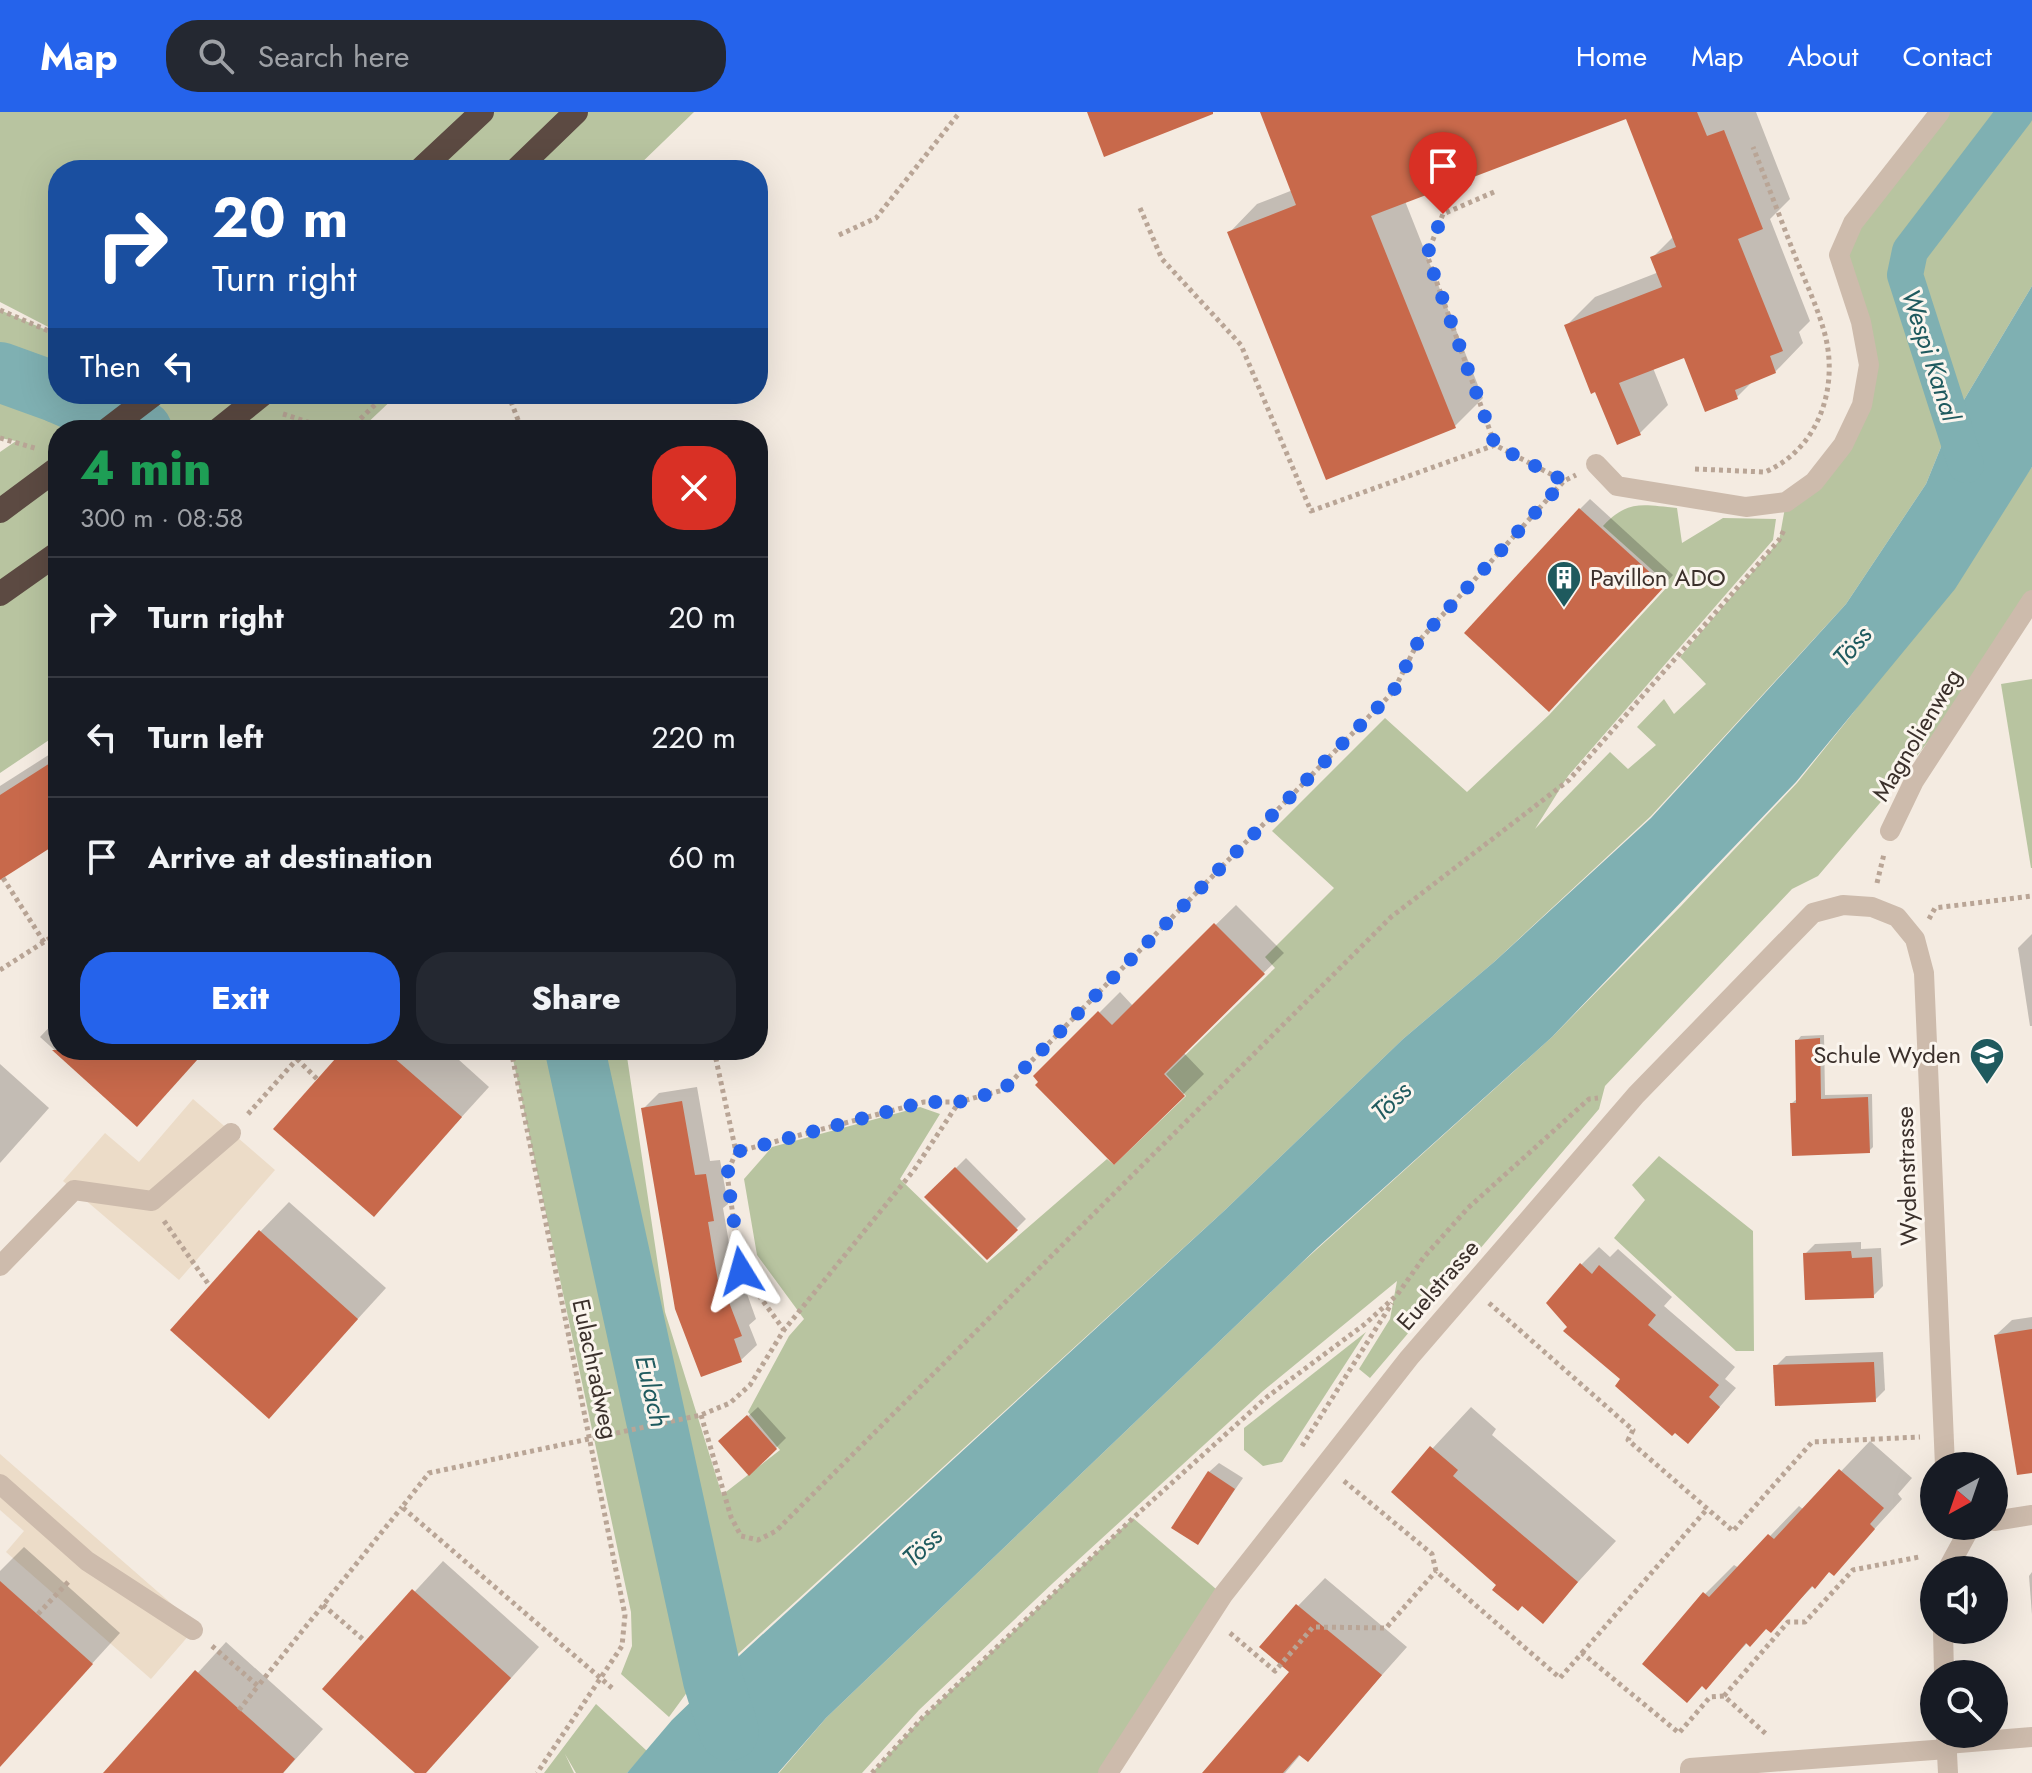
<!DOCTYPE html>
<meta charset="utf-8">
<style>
:root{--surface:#171b24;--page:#242831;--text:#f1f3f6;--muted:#9ea1a6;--line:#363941;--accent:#2563eb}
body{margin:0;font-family:Jost,sans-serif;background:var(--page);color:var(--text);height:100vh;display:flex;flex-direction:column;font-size:30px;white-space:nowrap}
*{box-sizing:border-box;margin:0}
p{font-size:26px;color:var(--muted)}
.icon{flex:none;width:44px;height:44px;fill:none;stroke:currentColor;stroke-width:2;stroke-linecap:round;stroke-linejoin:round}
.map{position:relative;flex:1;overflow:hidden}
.side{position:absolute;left:48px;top:308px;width:720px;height:640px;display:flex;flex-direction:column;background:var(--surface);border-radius:32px;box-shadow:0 8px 32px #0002}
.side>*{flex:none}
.hud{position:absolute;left:48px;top:48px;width:720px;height:244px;border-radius:32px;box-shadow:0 8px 32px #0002;background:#1a4fa0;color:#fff;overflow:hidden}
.needle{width:52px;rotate:220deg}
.buttons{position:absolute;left:1920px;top:1340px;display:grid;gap:16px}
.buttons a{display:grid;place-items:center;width:88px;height:88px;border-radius:50%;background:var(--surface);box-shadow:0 8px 32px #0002;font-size:40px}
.pin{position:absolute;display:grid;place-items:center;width:68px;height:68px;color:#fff;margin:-82px -34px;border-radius:50% 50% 50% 0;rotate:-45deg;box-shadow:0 0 8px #0007}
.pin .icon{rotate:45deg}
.me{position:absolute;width:88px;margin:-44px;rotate:352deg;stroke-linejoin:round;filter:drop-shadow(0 0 6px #0008)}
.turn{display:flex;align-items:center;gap:28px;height:168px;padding:0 32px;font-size:36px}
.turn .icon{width:104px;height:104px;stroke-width:2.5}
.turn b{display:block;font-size:56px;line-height:68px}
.then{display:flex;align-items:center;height:76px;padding:0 32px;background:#0003;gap:16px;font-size:30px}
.round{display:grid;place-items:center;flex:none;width:84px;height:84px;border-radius:32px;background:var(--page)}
.head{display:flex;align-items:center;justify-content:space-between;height:136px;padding:0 32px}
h1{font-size:48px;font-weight:800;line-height:60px;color:#1e9e55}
.cta{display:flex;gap:16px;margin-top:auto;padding:16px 32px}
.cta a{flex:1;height:92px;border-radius:32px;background:var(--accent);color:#fff;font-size:32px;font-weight:800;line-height:92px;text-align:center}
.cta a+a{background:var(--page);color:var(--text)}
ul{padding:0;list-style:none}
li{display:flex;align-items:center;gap:24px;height:120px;padding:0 32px;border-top:2px solid var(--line)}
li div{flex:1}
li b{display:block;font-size:30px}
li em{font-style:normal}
header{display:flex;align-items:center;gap:48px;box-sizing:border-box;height:112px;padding:0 40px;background:var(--accent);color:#fff}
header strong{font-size:38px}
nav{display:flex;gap:44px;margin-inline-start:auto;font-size:28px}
.search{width:560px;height:72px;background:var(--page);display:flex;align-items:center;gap:20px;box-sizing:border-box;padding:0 28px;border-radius:32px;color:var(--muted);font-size:30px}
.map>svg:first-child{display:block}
.green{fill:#b8c4a0}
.plaza{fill:#ecdcc8}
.water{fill:#7fb0b2}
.shadow{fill:#0003}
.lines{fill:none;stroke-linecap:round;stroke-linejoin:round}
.canal{stroke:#7fb0b2;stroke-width:36}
.river{stroke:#7fb0b2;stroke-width:60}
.building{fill:#c8694b}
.path{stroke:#b9a596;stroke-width:5;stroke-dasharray:4 4;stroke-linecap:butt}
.lane{stroke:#cdbbac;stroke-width:20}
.street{stroke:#cdbbac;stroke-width:20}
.highway{stroke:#5c4a42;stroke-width:24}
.highway-bridge{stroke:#5c4a42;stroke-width:24}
.route{stroke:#2563eb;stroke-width:14;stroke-dasharray:0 25.2}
.labels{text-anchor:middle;stroke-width:6;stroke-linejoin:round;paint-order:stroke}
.poi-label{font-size:24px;fill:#3b302b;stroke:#fbf5ee;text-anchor:start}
.street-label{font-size:24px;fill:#3b302b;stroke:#fbf5ee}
.water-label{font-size:26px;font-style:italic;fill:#1f5a5e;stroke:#fbf5ee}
</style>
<header>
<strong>Map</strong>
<div class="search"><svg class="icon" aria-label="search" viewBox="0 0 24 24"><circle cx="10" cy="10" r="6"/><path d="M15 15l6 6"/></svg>Search here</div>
<nav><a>Home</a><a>Map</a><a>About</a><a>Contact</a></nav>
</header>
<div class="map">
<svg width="2032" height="1661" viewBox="0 0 2032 1661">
<rect width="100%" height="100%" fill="#f4ebe1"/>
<g class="green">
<path d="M 0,0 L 694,0 L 634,58 L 58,58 L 58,220 L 0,190 Z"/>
<path d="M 1940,0 L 2032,0 L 2032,174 L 1952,308 L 1926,372 L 1846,492 L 1651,704 L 1494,850 L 1403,927 L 1225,1098 L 738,1542 L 726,1527 L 669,1605 L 621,1562 L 632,1534 L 631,1500 L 511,938 L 626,938 L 665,1200 L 722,1383 L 780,1338 L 748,1300 L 789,1224 L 804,1207 L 757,1143 L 744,1067 L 772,1035 L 920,995 L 940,1002 L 900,1067 L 987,1151 L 1107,1047 L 1114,1053 L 1186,984 L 1166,962 L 1275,856 L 1265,845 L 1334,776 L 1272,719 L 1385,606 L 1467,680 L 1549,603 L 1669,473 L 1603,414 C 1628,387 1643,393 1677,396 L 1682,431 L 1723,406 L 1776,407 L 1773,428 L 1568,664 L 1535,717 L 1610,640 L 1628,657 L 1656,633 L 1637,615 L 1664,587 L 1674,602 L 1706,572 L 1680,545 L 1779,429 L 1786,390 L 1843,333 L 1869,253 L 1839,143 Z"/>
<path d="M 0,198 L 58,223 L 58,282 L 398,282 L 360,318 L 58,318 L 58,622 L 0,661 L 0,340 L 16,329 L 0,326 Z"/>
<path d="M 2032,355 L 2032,488 L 2011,523 L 1885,685 L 1818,764 L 1792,777 L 1605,974 L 1599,997 L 1370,1266 L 1359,1257 L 1390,1207 L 1397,1169 L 1263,1279 L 1053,1471 L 919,1598 L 862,1661 L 779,1661 L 826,1606 L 1296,1156 L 1552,925 L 1681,794 L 1797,671 L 1853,601 Z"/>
<path d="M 2032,567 L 2032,756 L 2031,756 L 2001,572 Z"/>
<path d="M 1659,1044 L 1753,1119 L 1754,1239 L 1736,1239 L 1614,1126 L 1645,1088 L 1632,1073 Z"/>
<path d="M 1366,1220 L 1282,1350 L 1263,1354 L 1244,1338 L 1244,1316 Z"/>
<path d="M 1133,1406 L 1223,1483 L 1108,1661 L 872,1661 L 923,1605 Z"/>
<path d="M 596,1592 L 647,1639 L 627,1661 L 576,1661 L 565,1642 L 574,1661 L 544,1661 Z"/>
</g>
<g class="plaza">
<path d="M 193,987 L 275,1058 L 179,1168 L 63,1069 L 105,1021 L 139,1050 Z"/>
<path d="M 0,1342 L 197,1514 L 151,1567 L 6,1440 L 24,1419 L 0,1398 Z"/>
</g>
<path class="water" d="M 2032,174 L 2032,355 L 1955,477 L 1796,670 L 1552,925 L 1318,1135 L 826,1606 L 778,1661 L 627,1661 L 672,1608 L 727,1555 L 1225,1098 L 1403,927 L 1494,850 L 1651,706 L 1846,492 L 1926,372 L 1952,308 Z"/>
<g class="shadow">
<path d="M 1262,0 L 1756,0 L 1790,87 L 1770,107 L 1810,209 L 1799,220 L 1803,231 L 1775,260 L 1754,268 L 1737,285 L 1685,243 L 1653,256 L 1668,293 L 1640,321 L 1567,213 L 1595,185 L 1659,160 L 1653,145 L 1674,124 L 1627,4 L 1405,89 L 1483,286 L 1455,314 L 1229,121 L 1257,92 L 1293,78 Z"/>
<path d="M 1590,387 L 1673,463 L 1559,587 L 1580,397 Z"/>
<path d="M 58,637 L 58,729 L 0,766 L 0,674 Z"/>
<path d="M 1236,793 L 1284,841 L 1183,940 L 1204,962 L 1114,1050 L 1036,964 L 1120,880 L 1133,894 Z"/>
<path d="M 2032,822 L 2032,914 L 2030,914 L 2018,836 Z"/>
<path d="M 58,906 L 58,938 L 206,938 L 137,1012 L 40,925 Z"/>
<path d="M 1824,923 L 1825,983 L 1872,982 L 1873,1035 L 1869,1039 L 1792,991 L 1797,987 L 1797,929 L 1801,924 Z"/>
<path d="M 345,938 L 448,938 L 489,975 L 373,1102 Z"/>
<path d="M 0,952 L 49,996 L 0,1051 Z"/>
<path d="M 697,975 L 710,1049 L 720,1048 L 728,1092 L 723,1096 L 735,1166 L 741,1165 L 756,1207 L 749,1213 L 757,1233 L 741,1248 L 643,997 L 659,981 Z"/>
<path d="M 966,1046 L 1026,1107 L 987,1146 L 927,1085 Z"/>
<path d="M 289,1090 L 386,1176 L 269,1304 L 260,1120 Z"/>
<path d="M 1861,1130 L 1861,1137 L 1881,1136 L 1883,1174 L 1873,1184 L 1805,1142 L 1815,1132 Z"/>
<path d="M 1599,1135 L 1610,1145 L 1618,1137 L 1672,1185 L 1664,1194 L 1735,1255 L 1725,1267 L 1736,1276 L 1705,1312 L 1623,1267 L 1569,1215 L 1581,1153 Z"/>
<path d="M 2032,1205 L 2032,1319 L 1996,1223 L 2012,1208 Z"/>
<path d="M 1883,1240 L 1885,1278 L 1875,1288 L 1776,1254 L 1786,1244 Z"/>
<path d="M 758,1295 L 786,1326 L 776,1336 L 731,1320 Z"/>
<path d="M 1471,1295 L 1496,1317 L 1492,1323 L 1616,1429 L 1542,1509 L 1393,1379 Z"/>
<path d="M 1870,1329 L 1912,1366 L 1898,1382 L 1902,1387 L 1834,1461 L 1831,1458 L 1814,1473 L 1770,1518 L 1767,1516 L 1748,1530 L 1706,1575 L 1705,1482 L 1734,1453 L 1739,1456 L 1799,1394 L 1804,1398 Z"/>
<path d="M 1219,1351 L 1243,1366 L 1198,1431 L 1209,1360 Z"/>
<path d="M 24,1435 L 120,1521 L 3,1649 L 0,1647 L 0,1459 Z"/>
<path d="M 443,1449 L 539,1535 L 450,1634 L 424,1661 L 418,1661 L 325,1577 Z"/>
<path d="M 2032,1460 L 2032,1503 L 2029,1464 Z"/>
<path d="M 1325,1466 L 1407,1535 L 1307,1647 L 1301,1642 L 1285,1661 L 1215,1661 L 1292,1560 L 1298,1494 Z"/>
<path d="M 226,1530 L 323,1617 L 283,1661 L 112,1661 L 109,1658 Z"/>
</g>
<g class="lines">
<path class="canal" d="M 1966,353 L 1905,163 L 1910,139 L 2016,0"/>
<g class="river">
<path d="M 0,260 L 58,281"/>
<path d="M 60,282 L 142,318"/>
<path d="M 575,938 L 713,1568 L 729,1619"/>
</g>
</g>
<g class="building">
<path d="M 1087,0 L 1213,0 L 1213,2 L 1104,45 Z"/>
<path d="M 1260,0 L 1697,0 L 1707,24 L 1724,18 L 1763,117 L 1738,127 L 1783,239 L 1770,244 L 1776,261 L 1735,278 L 1738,287 L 1705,300 L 1684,246 L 1619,271 L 1641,323 L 1617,333 L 1595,280 L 1591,282 L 1564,213 L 1662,175 L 1650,145 L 1676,135 L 1626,7 L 1371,104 L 1456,316 L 1326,368 L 1227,120 L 1296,93 Z"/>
<path d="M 1579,396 L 1665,474 L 1549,600 L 1464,521 Z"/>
<path d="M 58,646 L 58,731 L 0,768 L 0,683 Z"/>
<path d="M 1214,811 L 1265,862 L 1164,962 L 1185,984 L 1114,1053 L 1035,973 L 1038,970 L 1033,964 L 1098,899 L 1112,913 Z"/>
<path d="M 1820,926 L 1821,987 L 1868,985 L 1870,1041 L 1792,1044 L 1790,991 L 1796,991 L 1795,928 Z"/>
<path d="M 52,938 L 206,938 L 137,1015 Z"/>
<path d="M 343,938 L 385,938 L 462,1005 L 374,1105 L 273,1017 Z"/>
<path d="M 682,989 L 695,1063 L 706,1062 L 714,1109 L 708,1110 L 720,1181 L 725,1180 L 742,1224 L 734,1227 L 742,1250 L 701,1265 L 675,1197 L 641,996 Z"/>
<path d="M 955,1055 L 1018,1118 L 987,1148 L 924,1085 Z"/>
<path d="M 259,1118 L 358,1207 L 269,1307 L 170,1218 Z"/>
<path d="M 1851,1139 L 1852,1146 L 1872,1145 L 1874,1186 L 1805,1188 L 1803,1141 Z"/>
<path d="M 1580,1151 L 1592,1162 L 1599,1153 L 1656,1203 L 1648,1213 L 1719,1273 L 1709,1285 L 1720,1295 L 1688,1332 L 1675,1321 L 1672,1324 L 1615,1274 L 1620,1267 L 1563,1219 L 1567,1215 L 1546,1191 Z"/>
<path d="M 2032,1217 L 2032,1361 L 2017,1363 L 1994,1223 Z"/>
<path d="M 1874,1250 L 1876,1290 L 1775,1294 L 1773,1253 Z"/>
<path d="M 747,1303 L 777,1337 L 749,1364 L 718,1329 Z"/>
<path d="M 1430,1334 L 1458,1358 L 1453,1364 L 1578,1470 L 1543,1512 L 1522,1494 L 1518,1499 L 1492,1478 L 1496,1473 L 1391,1380 Z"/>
<path d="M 1839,1357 L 1884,1396 L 1870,1412 L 1875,1417 L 1834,1464 L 1829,1460 L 1815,1477 L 1812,1474 L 1771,1521 L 1766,1517 L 1750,1535 L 1746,1531 L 1706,1578 L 1702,1574 L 1687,1591 L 1642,1552 L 1703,1480 L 1709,1485 L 1768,1422 L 1774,1427 Z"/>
<path d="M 1208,1359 L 1235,1377 L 1198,1433 L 1171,1416 Z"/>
<path d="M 0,1469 L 93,1552 L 0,1655 Z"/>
<path d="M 412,1477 L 511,1566 L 426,1661 L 415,1661 L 322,1577 Z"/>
<path d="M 1296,1492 L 1382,1563 L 1308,1650 L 1299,1643 L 1283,1661 L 1202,1661 L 1289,1560 L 1259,1535 Z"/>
<path d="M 195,1558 L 295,1647 L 283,1661 L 103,1661 Z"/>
</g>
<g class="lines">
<g class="path">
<path d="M 1494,80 L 1443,102 L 1427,143 L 1495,333"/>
<path d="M 1140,96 L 1162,147 L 1241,233 L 1311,399 L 1495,333 L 1564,369"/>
<path d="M 839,123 L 876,106 L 960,0"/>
<path d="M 0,198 L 58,223"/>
<path d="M 508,282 L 522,318"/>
<path d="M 283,302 L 332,318"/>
<path d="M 349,318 L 386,282"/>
<path d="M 0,326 L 38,337"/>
<path d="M 1695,357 L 1765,360 C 1819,337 1840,274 1824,219 C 1817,194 1805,169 1795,144 C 1781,108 1767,71 1753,35"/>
<path d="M 3,766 L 44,830"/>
<path d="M 1877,771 L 1884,742"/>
<path d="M 1929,807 L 1935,796 L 2032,784"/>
<path d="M 0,858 L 58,821"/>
<path d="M 511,938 L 625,1503 L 622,1534 L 537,1661"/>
<path d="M 714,938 L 736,1040 L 727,1062 L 741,1159 L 784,1218"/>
<path d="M 297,947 L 317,967"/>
<path d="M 248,1002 L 297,947 L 287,938"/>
<path d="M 736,1040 L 924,990 L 959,990"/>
<path d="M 164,1109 L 209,1173"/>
<path d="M 1489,1191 L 1633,1318 L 1628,1328 L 1733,1419 L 1812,1330 L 1920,1325"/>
<path d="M 701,1303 L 731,1405 L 741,1424 L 758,1428 L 776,1419 L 1391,805 L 1569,668 L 1779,428 L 1785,416"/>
<path d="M 1302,1334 L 1392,1191"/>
<path d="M 1344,1369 L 1432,1442 L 1436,1459 L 1560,1566 L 1582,1541 L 1679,1621 L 1710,1585 L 1724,1584 L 1766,1622"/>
<path d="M 323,1493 L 365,1529"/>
<path d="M 38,1502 L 70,1468"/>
<path d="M 1230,1521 L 1275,1559 L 1313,1515 L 1386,1516 L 1436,1459"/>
<path d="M 212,1534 L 258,1574 L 402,1395"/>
<path d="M 1582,1541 L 1707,1397"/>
<path d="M 612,1576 L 402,1395 L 429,1361 L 701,1303 L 730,1291 L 750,1273 L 784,1218 L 914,1058 L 959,990 L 1003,978 L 1393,580 L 1418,530 L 1564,369 L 1576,363"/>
<path d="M 1724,1584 L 1788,1510 L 1805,1510 L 1853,1458 L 1919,1445"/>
<path d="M 239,1598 L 258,1574"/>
<path d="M 872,1661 L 923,1605 L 1133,1406 L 1267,1285 L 1365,1212 L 1397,1183 L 1424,1145 L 1468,1096 L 1589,987 L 1598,986"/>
</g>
<g class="lane">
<path d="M 1596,352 L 1617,374 L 1746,395 L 1786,390 L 1814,370 L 1843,333 L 1862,293 L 1869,253 L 1861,210 L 1839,143 L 1853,111 L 1940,0"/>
<path d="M 0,1154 L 74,1078 L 152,1089 L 231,1021"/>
<path d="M 0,1372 L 87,1449 L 193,1518"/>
<path d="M 1947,1632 L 2032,1625"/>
<path d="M 1690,1661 L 1690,1656 L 1947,1637"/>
</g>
<g class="street">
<path d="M 1890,719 L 1914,669 L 2032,488"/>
<path d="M 1994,1409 L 2032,1403"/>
<path d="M 1947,1458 L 1971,1414"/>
<path d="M 1943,1518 L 1944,1562"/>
<path d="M 1946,1622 L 1948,1661"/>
<path d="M 1108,1661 L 1223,1483 L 1409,1246 L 1636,983 L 1813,801 L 1843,793 L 1872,795 L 1897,805 L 1915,827 L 1924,861 L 1945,1354"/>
</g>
<g class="highway">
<path d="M 420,58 L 482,0"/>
<path d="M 516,58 L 576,0"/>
<path d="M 107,318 L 154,282"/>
<path d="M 0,399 L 58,356"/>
<path d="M 0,482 L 58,441"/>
</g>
<path class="highway-bridge" d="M 218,318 L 263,282"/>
</g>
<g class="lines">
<path class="route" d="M 741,1159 L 727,1062 L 736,1040 L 924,990 L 959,990 L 1003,978 L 1393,580 L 1418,530 L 1564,369 L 1495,333 L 1427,143 L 1443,102"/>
</g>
<defs>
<symbol id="building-pin" viewBox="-11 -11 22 30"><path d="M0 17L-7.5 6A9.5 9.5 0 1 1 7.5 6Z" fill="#1f5a5e" stroke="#fbf5ee"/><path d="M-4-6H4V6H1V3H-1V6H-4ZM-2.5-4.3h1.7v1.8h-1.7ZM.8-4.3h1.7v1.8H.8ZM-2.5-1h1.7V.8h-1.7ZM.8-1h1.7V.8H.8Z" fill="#fff"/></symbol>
<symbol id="school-pin" viewBox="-11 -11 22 30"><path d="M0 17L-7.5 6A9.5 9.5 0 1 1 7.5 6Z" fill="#1f5a5e" stroke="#fbf5ee"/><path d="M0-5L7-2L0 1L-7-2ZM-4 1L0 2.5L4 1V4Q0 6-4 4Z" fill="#fff"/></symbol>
</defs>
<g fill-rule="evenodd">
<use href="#building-pin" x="1544" y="446" width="40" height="54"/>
<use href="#school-pin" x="1967" y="923" width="40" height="54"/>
</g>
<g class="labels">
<g class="poi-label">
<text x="1590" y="474">Pavillon ADO</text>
<text x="1961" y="951" text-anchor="end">Schule Wyden</text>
</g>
<g class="street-label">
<text transform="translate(1917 623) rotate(-59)" y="8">Magnolienweg</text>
<text transform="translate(1907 1064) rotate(-92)" y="8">Wydenstrasse</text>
<text transform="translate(1438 1173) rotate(-49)" y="8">Euelstrasse</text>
<text transform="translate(595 1257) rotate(78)" y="8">Eulachradweg</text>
</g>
<g class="water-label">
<text transform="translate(1931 243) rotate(72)" y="9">Wespi Kanal</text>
<text transform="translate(1852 534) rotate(-49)" y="9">Töss</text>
<text transform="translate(1391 989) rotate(-44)" y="9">Töss</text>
<text transform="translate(652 1279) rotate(77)" y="9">Eulach</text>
<text transform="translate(922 1435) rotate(-44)" y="9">Töss</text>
</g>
</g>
</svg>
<div class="buttons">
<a><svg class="needle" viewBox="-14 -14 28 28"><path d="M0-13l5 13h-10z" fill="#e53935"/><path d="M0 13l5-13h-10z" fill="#9ea1a6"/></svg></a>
<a><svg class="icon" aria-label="sound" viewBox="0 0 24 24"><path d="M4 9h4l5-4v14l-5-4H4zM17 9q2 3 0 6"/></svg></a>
<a><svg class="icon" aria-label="search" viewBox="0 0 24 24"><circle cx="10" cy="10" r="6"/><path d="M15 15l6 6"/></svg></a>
</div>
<div class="pin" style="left:1443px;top:102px;background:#d93025"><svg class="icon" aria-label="arrive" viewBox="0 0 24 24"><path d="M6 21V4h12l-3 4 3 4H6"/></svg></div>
<svg class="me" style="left:741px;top:1159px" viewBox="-20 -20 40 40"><path d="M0-17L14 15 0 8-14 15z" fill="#2563eb" stroke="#fff" stroke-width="4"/></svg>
<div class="hud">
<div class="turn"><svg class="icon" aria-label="right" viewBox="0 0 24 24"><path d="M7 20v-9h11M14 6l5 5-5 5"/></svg><div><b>20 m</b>Turn right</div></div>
<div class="then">Then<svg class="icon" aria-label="left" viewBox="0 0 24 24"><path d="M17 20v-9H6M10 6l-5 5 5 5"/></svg></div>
</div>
<section class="side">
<div class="head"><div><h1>4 min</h1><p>300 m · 08:58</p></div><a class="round" style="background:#d93025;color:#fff"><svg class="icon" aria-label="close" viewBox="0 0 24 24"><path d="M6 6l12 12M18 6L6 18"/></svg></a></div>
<ul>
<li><svg class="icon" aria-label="right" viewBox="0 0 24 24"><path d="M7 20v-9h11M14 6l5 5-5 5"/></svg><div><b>Turn right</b></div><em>20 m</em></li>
<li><svg class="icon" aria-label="left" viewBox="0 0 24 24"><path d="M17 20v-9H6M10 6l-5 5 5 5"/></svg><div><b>Turn left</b></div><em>220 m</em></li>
<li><svg class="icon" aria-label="arrive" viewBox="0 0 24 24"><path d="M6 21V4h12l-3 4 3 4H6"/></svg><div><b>Arrive at destination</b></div><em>60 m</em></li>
</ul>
<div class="cta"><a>Exit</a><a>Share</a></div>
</section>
</div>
